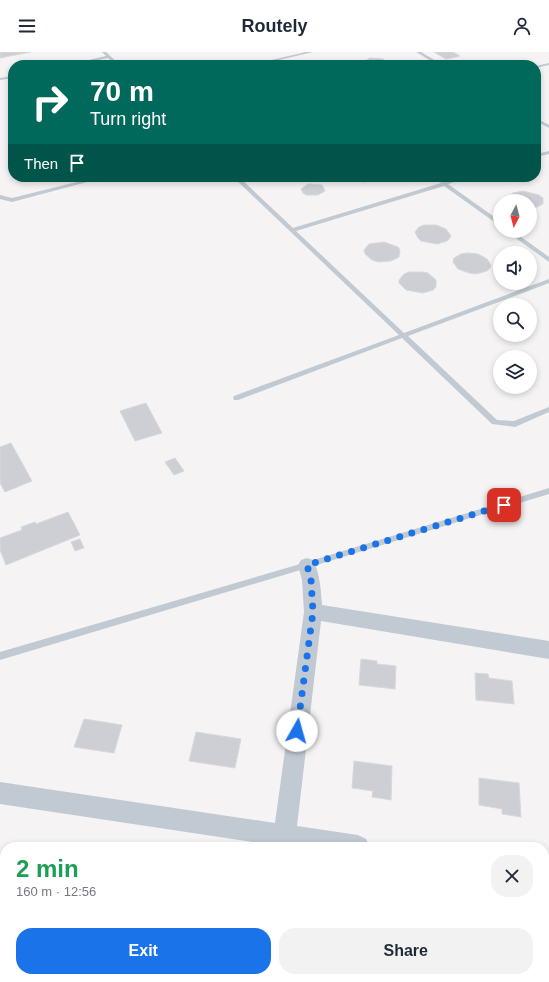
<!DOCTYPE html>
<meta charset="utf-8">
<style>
:root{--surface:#fff;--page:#f2f2f3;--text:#1f2937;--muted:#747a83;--accent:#1a73e8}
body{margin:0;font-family:Helvetica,sans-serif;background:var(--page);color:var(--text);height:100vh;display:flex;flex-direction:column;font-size:15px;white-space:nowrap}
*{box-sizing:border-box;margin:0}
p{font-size:13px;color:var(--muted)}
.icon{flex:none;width:22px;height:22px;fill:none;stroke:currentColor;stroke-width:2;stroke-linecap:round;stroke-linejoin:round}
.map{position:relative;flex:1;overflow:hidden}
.side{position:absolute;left:0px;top:790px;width:549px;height:140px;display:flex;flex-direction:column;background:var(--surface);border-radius:16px 16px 0 0;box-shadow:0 2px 6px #0003}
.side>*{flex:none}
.banner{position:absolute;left:8px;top:8px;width:533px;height:122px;border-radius:16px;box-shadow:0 2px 6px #0003;background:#00695c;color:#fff;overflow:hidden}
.needle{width:26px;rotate:186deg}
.buttons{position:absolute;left:493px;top:142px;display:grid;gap:8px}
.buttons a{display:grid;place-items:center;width:44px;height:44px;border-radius:50%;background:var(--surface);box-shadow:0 2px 6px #0003;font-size:20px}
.pin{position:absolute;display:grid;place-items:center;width:34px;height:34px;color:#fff;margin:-17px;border-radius:8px;box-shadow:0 2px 6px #0006}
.me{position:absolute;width:44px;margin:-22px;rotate:7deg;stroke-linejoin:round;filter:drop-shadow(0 0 3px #0008)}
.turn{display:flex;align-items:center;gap:14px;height:84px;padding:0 16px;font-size:18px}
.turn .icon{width:52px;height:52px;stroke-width:2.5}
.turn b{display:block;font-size:28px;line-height:34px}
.then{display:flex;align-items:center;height:38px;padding:0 16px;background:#0003;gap:8px;font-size:15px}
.round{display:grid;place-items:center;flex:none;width:42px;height:42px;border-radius:16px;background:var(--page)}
.headline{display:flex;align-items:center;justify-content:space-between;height:68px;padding:0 16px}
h1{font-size:24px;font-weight:700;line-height:30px;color:#1e9e55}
.primary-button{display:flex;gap:8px;margin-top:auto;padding:8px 16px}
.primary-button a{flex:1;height:46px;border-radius:16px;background:var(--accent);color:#fff;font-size:16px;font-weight:700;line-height:46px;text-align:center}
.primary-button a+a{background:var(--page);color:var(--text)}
header{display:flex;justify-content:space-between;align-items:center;height:52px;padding:0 16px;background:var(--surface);font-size:18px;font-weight:700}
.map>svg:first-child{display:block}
.building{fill:#cdcfd5;stroke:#d7d9de}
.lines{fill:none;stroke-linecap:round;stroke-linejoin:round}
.service{fill:#c1cad2;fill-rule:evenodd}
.minor{fill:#c1cad2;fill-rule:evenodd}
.route{stroke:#1a73e8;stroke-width:7;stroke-dasharray:0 12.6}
</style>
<header><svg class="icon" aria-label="menu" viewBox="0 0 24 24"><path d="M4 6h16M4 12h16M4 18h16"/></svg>Routely<svg class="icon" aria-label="person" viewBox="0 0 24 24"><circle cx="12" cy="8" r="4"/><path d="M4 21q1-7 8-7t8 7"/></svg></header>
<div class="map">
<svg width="549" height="930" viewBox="0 0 549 930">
<rect width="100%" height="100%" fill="#f5f3f3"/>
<g class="building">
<path d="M 0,0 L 31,0 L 0,6 Z"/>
<path d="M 434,0 L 453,0 L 460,4 L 446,7 Z"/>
<path d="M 370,6 L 383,7 L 386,10 L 382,13 L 370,13 L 365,9 Z"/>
<path d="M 350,125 L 374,125 L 371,128 L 364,130 L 357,129 Z"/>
<path d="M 308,132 L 322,133 L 325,139 L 318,143 L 306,143 L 303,141 L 301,137 Z"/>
<path d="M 523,139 L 539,143 L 543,146 L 543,152 L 537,155 L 530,156 L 530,149 L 511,149 L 510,143 L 513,141 Z"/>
<path d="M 424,173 L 436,173 L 446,177 L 451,184 L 449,187 L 447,189 L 437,192 L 421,189 L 418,186 L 415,180 L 419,175 Z"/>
<path d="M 384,190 L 398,195 L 400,198 L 399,205 L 391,209 L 378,210 L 372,208 L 365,202 L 364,198 L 369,192 Z"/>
<path d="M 467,201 L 478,202 L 487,207 L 491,213 L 490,216 L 487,219 L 476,222 L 469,221 L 458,217 L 453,210 L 454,206 L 461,202 Z"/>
<path d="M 409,220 L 422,220 L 428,221 L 436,228 L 436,235 L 433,238 L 423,241 L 406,238 L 399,231 L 399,228 L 404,222 Z"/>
<path d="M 146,351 L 162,381 L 135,389 L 120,359 Z"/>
<path d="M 11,391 L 32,429 L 5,440 L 0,431 L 0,395 Z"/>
<path d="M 175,406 L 184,419 L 174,423 L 165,410 Z"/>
<path d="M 68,460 L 80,483 L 6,513 L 0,498 L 0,486 L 22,478 L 21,475 L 35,470 L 36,472 Z"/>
<path d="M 80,487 L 84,496 L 75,499 L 71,490 Z"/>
<path d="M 361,607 L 377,609 L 377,612 L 396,614 L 395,637 L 359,633 Z"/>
<path d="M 475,621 L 488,622 L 489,626 L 512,629 L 514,652 L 476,648 Z"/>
<path d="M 84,667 L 122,673 L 114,701 L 74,695 Z"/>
<path d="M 196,680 L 241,687 L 235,716 L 189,709 Z"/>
<path d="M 354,709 L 392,714 L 391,748 L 372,745 L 373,739 L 352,736 Z"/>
<path d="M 479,726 L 519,731 L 521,765 L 502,762 L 502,757 L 479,753 Z"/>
</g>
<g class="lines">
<g class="service">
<path d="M 102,0 L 106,0 L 120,13 L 116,13 L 108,6 L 75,13 L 67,13 L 106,4 Z"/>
<path d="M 306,0 L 313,0 L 258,13 L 250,13 Z"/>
<path d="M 416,0 L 421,0 L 443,13 L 438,13 Z"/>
<path d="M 549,11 L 549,13 L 536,16 L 536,14 Z"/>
<path d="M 13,24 L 13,26 L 0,28 L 0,26 Z"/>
<path d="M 536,66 L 549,73 L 549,76 L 536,69 Z"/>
<path d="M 549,99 L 549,102 L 536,105 L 536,102 Z"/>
<path d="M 97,125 L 106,125 L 12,150 L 0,147 L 0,143 L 12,146 Z"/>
<path d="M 233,125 L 239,125 L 293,176 L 441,131 L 432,125 L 438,125 L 445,130 L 462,125 L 470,125 L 448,132 L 500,169 L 500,174 L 444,134 L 296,179 L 404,281 L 549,227 L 549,231 L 408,284 L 497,368 L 514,369 L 549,355 L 549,360 L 515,375 L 492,372 L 402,286 L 238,348 L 234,348 L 233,346 L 234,344 L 399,283 Z"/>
<path d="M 506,179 L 513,179 L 549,205 L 549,210 Z"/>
<path d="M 549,436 L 549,442 L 307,516 L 0,608 L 0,600 L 307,510 Z"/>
</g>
<g class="minor">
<path d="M 307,506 L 313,508 C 320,522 321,538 322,553 L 549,589 L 549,607 L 321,569 L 297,774 L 358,783 L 366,787 L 370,795 L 272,795 L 272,793 L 0,752 L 0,730 L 275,771 L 304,560 L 302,528 L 298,513 L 301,508 Z"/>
<path d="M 544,810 L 549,811 L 549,835 L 544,834 Z"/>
<path d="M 253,925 L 279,925 L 278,930 L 252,930 Z"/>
</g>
</g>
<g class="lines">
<path class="route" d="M 297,679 L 313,560 L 311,528 L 307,513 L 504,453"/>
</g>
</svg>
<div class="buttons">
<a><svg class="needle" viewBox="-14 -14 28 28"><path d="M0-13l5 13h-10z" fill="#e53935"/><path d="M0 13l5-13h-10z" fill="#747a83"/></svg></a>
<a><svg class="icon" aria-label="sound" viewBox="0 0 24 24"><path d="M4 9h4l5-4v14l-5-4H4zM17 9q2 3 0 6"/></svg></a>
<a><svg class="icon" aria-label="search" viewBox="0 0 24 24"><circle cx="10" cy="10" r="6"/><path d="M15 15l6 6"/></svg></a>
<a><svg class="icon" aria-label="layers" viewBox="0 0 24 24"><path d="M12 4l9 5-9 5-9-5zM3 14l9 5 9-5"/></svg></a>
</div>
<div class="pin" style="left:504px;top:453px;background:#d93025"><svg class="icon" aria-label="arrive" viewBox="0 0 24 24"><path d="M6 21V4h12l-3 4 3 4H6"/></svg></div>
<svg class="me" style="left:297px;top:679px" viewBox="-20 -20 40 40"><circle r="19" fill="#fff"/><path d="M0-13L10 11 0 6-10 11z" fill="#1a73e8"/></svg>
<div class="banner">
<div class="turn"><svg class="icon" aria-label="right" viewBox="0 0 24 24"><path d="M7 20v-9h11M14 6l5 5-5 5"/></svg><div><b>70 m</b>Turn right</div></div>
<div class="then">Then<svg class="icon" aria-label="arrive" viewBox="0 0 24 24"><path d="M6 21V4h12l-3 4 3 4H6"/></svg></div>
</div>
<section class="side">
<div class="headline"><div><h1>2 min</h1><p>160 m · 12:56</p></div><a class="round"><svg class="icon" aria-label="close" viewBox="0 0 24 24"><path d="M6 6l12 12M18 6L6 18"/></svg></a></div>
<div class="primary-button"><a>Exit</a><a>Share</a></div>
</section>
</div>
